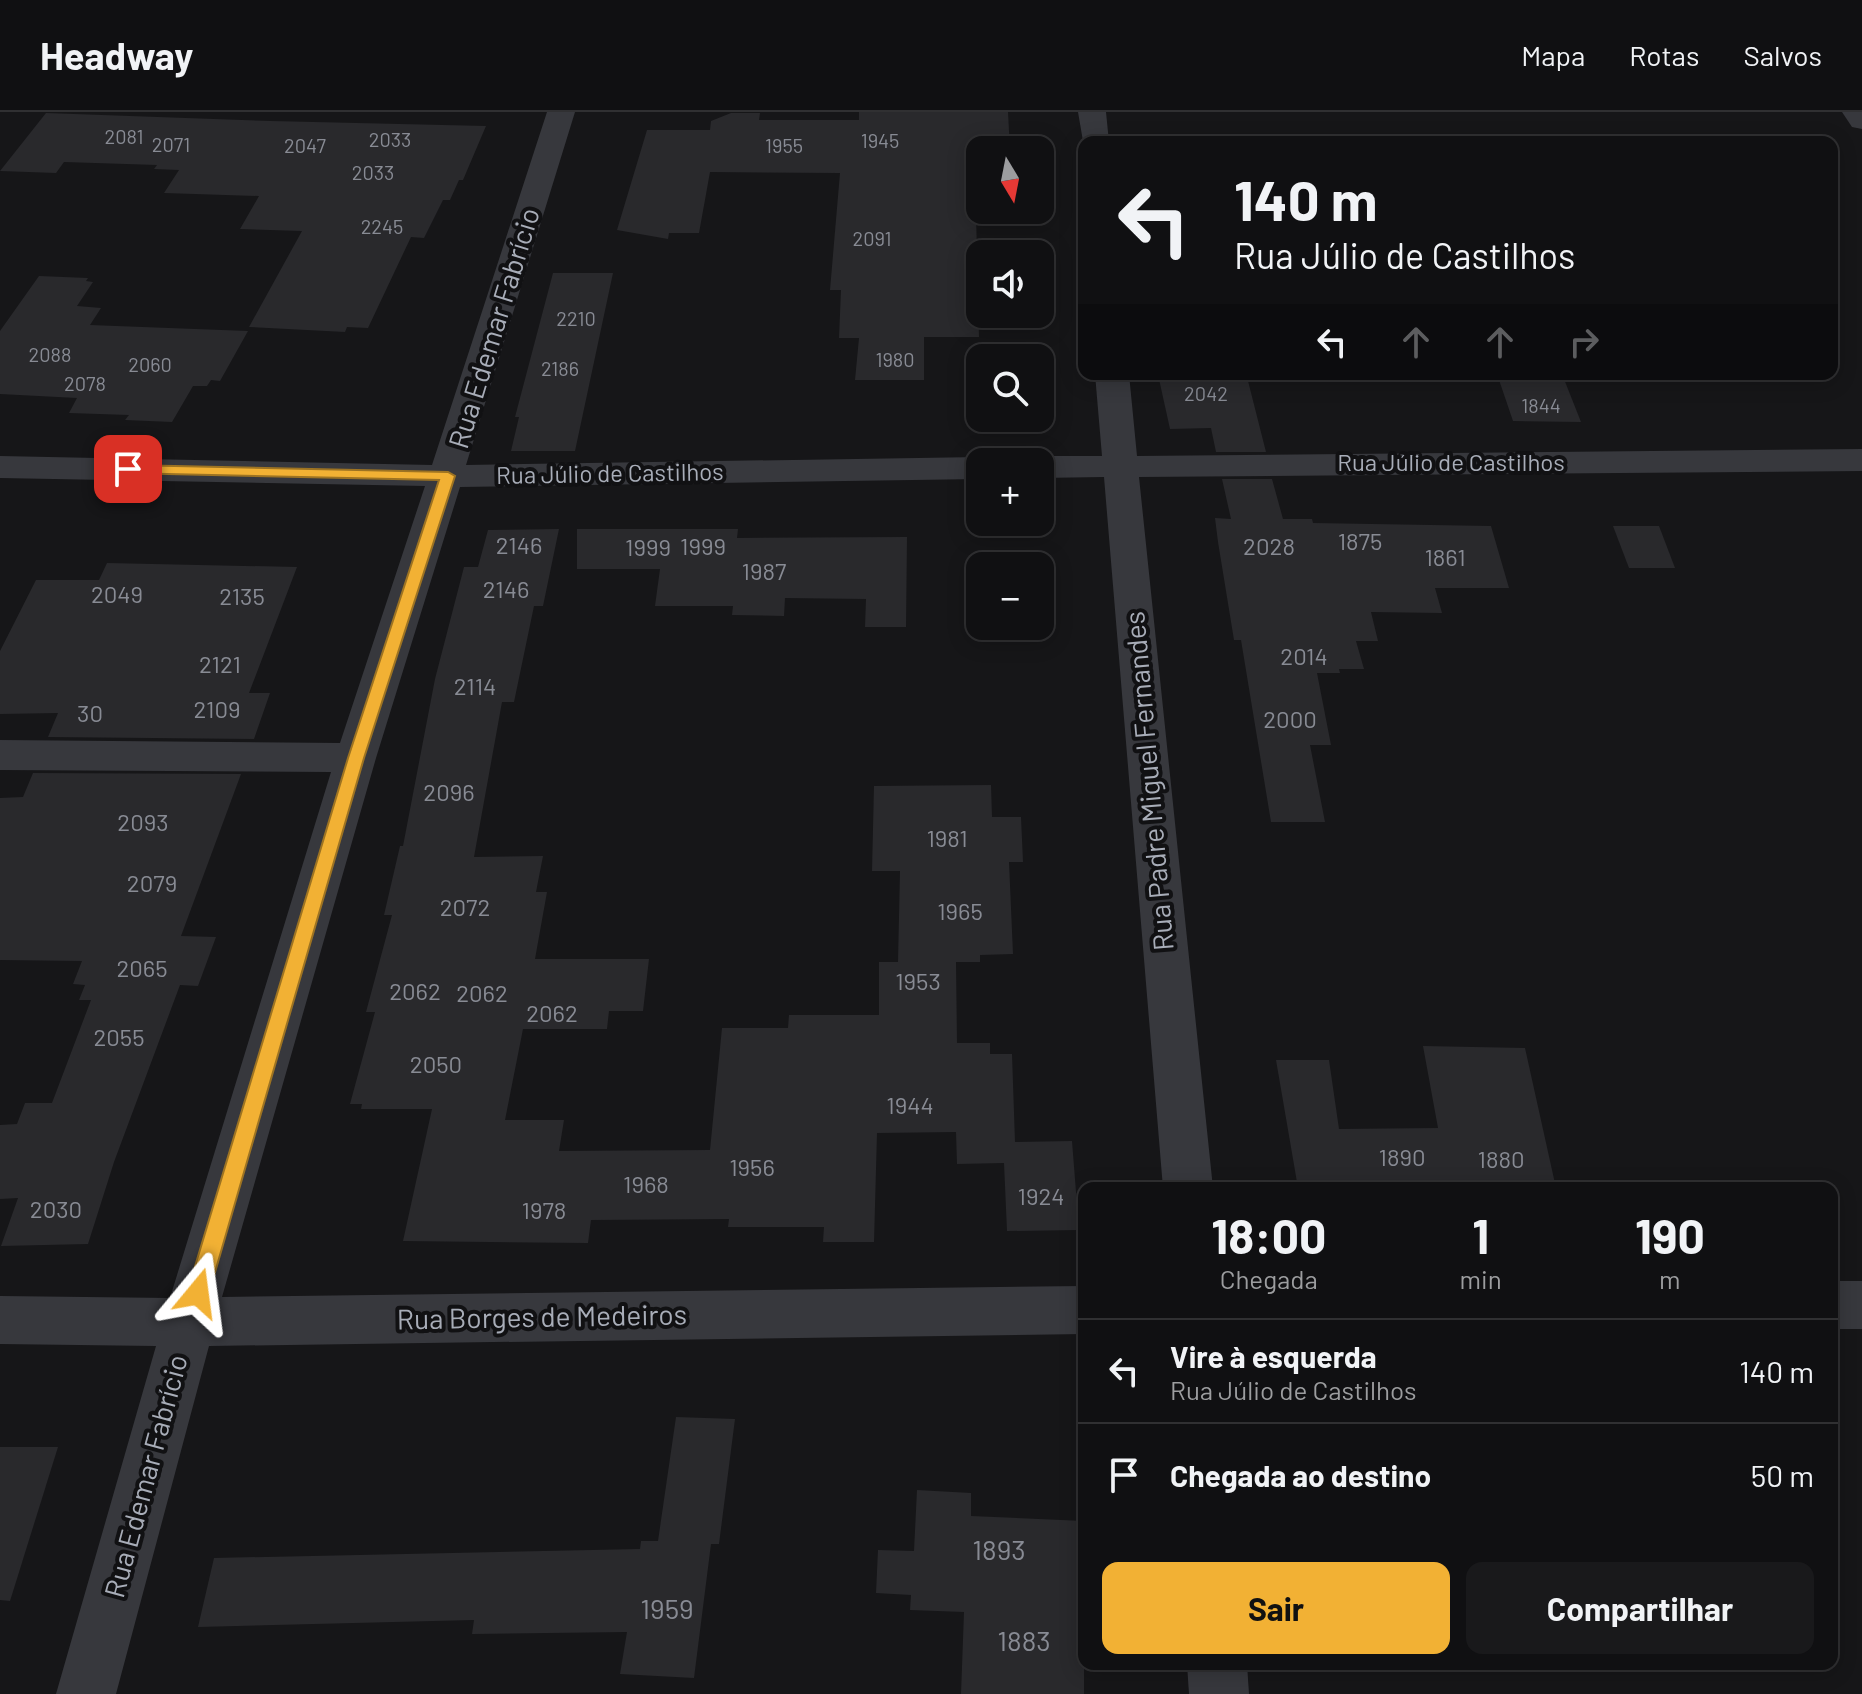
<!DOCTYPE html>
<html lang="pt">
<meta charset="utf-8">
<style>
:root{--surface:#101012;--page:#19191b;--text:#f1f3f6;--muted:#9c9d9f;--line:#303032;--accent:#f2b134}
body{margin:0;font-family:Barlow,sans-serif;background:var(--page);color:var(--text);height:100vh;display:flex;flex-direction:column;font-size:30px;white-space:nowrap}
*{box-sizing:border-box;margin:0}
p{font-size:26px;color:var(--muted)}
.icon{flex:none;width:44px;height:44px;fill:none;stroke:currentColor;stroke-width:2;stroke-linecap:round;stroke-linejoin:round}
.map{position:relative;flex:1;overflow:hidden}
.side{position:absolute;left:1078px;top:1070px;width:760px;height:488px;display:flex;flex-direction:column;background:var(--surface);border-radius:16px;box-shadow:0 4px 20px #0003,0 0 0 2px var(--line)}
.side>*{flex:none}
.hud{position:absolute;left:1078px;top:24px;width:760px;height:244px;border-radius:16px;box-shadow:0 4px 20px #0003,0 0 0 2px var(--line);background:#101012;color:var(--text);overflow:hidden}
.needle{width:52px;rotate:170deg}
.fabs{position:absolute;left:966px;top:24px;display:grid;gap:16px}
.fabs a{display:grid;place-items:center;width:88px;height:88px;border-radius:16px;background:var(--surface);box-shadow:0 4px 20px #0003,0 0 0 2px var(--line);font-size:40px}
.pin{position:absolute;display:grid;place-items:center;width:68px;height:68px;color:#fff;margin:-34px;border-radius:16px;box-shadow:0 4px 12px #0006}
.me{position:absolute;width:88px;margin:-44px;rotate:16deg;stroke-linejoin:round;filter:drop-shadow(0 0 6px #0008)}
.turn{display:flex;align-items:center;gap:28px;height:168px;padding:0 24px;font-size:36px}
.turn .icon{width:104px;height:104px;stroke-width:2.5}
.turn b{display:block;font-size:56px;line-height:68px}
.lanes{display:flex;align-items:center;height:76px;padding:0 24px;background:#0003;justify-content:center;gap:40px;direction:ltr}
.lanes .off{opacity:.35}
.eta{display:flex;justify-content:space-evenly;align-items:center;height:136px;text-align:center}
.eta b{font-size:48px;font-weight:700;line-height:56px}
.button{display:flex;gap:16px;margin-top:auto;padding:16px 24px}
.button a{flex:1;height:92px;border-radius:16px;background:var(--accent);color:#111;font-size:32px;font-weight:700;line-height:92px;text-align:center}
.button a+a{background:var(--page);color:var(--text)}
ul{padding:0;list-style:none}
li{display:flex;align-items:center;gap:24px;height:104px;padding:0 24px;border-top:2px solid var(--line)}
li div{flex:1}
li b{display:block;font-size:30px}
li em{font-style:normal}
header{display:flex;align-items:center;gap:48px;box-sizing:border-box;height:112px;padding:0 40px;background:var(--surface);border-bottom:2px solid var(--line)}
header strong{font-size:38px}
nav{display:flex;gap:44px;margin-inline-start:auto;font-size:28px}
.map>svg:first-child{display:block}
.building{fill:#29292c}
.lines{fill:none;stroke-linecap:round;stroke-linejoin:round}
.street{fill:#37383d;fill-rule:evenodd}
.route{fill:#f2b134;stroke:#9d7322;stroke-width:2}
.labels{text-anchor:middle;stroke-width:8;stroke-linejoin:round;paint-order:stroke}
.far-number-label{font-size:20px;fill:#888b94}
.far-street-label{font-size:24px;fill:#a8adb8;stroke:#111113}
.number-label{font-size:24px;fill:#888b94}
.street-label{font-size:28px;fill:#a8adb8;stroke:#111113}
.near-number-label{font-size:28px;fill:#888b94}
</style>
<header>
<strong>Headway</strong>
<nav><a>Mapa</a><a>Rotas</a><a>Salvos</a></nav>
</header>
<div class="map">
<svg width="1862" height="1582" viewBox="0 0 1862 1582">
<rect width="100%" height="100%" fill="#161618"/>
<g class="building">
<path d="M 859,0 L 1008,0 L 1010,38 L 980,38 L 980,98 L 1013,98 L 1014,101 L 976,101 L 979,225 L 924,225 L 924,268 L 855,268 L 859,226 L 839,226 L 841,178 L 830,178 L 840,61 L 710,60 L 699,121 L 669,121 L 668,127 L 617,118 L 647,18 L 710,18 L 711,9 L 731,1 L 760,1 L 759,8 L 859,8 Z"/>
<path d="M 46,1 L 271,9 L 486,14 L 463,68 L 459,68 L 450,88 L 443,88 L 424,126 L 411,125 L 368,216 L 347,215 L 345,220 L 249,215 L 302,119 L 240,117 L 259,84 L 164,81 L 179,58 L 154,57 L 157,53 L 64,50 L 56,61 L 0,59 Z"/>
<path d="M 553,161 L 613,161 L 575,339 L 511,339 L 519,305 L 515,305 Z"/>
<path d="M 39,164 L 88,166 L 86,169 L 93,170 L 77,194 L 101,196 L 90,213 L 248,219 L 220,269 L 211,268 L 207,274 L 193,274 L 172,310 L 125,308 L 129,303 L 69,301 L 77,286 L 0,282 L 0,219 Z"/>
<path d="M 1497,262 L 1562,262 L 1581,310 L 1513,309 Z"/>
<path d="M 1247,265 L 1266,340 L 1216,340 L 1211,316 L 1170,317 L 1159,267 Z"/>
<path d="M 1222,367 L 1272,367 L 1283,407 L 1312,407 L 1313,411 L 1491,414 L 1509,476 L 1435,476 L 1442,501 L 1371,500 L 1378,529 L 1356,529 L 1364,557 L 1339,557 L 1340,561 L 1317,561 L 1331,633 L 1310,633 L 1325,710 L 1271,710 L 1241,528 L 1234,528 L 1218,430 L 1215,406 L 1231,407 Z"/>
<path d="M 1613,414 L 1659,414 L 1675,456 L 1629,456 Z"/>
<path d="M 559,417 L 543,494 L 534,494 L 514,590 L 502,590 L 474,745 L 543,744 L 536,780 L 547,780 L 535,847 L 649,847 L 643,899 L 609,899 L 607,917 L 523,917 L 505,1008 L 564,1008 L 559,1039 L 710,1038 L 722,916 L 788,916 L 789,903 L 879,903 L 879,850 L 898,850 L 900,759 L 872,759 L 874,674 L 991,673 L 992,705 L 1021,705 L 1023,750 L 1009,750 L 1013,842 L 980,843 L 980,850 L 956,850 L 957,931 L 990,931 L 990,942 L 1012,942 L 1015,1030 L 1072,1029 L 1079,1118 L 1007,1119 L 1004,1051 L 957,1052 L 956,1020 L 877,1021 L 874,1130 L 823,1130 L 824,1115 L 728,1115 L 729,1107 L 591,1108 L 588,1131 L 403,1129 L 432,997 L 361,997 L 362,992 L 350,992 L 375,900 L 366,900 L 392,803 L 384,803 L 400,734 L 403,734 L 435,567 L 464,455 L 478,455 L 488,418 Z"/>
<path d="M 577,417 L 738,417 L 737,426 L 907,425 L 906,515 L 865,515 L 866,487 L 785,486 L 784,504 L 732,503 L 733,494 L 655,494 L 660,457 L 577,457 Z"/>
<path d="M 107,451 L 297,455 L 249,581 L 270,581 L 254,627 L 48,625 L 58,601 L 0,602 L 0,539 L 36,468 L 99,468 Z"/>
<path d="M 33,661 L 241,662 L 181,824 L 216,825 L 198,874 L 180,873 L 114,1050 L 88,1132 L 1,1134 L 18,1086 L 0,1087 L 0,1013 L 17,1012 L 25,991 L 52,991 L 91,888 L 79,888 L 85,873 L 73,872 L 82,849 L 0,848 L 0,686 L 23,685 Z"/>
<path d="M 1423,934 L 1525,936 L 1556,1076 L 1298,1076 L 1276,948 L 1329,948 L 1339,1017 L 1438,1016 Z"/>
<path d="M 676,1305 L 735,1307 L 719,1432 L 711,1432 L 694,1566 L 620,1562 L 627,1520 L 472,1522 L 474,1508 L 198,1515 L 214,1446 L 640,1437 L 641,1429 L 658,1429 Z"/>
<path d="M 0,1335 L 58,1335 L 10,1489 L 0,1488 Z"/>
<path d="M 917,1378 L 971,1381 L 971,1404 L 1084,1409 L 1084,1582 L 961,1582 L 964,1500 L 910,1498 L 911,1483 L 876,1481 L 878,1438 L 914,1439 Z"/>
</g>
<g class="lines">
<g class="street">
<path d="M 547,0 L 575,0 L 466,353 L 980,345 L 993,350 L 980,350 L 980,367 L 460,375 L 376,646 L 222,1185 L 1084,1174 L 1084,1222 L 209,1234 L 116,1582 L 56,1582 L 156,1234 L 0,1232 L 0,1184 L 170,1186 L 331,660 L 0,658 L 0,628 L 340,631 L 425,374 L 0,366 L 0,344 L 432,353 Z"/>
<path d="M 1078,0 L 1106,0 L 1109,30 L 1084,30 L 1084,35 Z"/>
<path d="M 1842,0 L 1862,0 L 1862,17 L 1852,15 Z"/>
<path d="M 1095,262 L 1129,262 L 1137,344 L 1862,337 L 1862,359 L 1139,365 L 1213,1076 L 1163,1076 L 1104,365 L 1040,366 L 1040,350 L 1026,350 L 1040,344 L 1102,344 Z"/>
<rect x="1832" y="1169" width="30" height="48"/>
<path d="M 1187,1552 L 1247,1552 L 1249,1582 L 1189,1582 Z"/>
</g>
</g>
<path class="route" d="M 128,353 L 448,360 L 455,364 L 364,646 L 209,1181 L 206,1188 L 198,1190 L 190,1188 L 187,1181 L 348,646 L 439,368 L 123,361 L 121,357 Z"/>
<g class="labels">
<g class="far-number-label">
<text x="124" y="32">2081</text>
<text x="390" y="35">2033</text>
<text x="880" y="36">1945</text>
<text x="171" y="40">2071</text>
<text x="305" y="41">2047</text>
<text x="784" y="41">1955</text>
<text x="373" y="68">2033</text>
<text x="382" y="122">2245</text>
<text x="872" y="134">2091</text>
<text x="576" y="214">2210</text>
<text x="50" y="250">2088</text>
<text x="895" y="255">1980</text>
<text x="150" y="260">2060</text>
<text x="560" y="264">2186</text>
<text x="85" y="279">2078</text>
<text x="1206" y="289">2042</text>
<text x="1541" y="301">1844</text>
</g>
<g class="far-street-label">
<text x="1451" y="359">Rua Júlio de Castilhos</text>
<text transform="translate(610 362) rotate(-1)" y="8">Rua Júlio de Castilhos</text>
</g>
<g class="number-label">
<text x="1360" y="438">1875</text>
<text x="519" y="442">2146</text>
<text x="703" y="443">1999</text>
<text x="1269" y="443">2028</text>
<text x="648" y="444">1999</text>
<text x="1445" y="454">1861</text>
<text x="764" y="468">1987</text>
<text x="506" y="486">2146</text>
<text x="117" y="491">2049</text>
<text x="242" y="493">2135</text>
<text x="1304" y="553">2014</text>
<text x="220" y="561">2121</text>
<text x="475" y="583">2114</text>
<text x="217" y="606">2109</text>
<text x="90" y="610">30</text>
<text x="1290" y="616">2000</text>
<text x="449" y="689">2096</text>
<text x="143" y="719">2093</text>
<text x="947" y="735">1981</text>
<text x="152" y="780">2079</text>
<text x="465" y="804">2072</text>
<text x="960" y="808">1965</text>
<text x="142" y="865">2065</text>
<text x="918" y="878">1953</text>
<text x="415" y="888">2062</text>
<text x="482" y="890">2062</text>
<text x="552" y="910">2062</text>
<text x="119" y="934">2055</text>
<text x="436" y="961">2050</text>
<text x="910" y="1002">1944</text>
<text x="1402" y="1054">1890</text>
<text x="1501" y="1056">1880</text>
<text x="752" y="1064">1956</text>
<text x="646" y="1081">1968</text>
<text x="1041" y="1093">1924</text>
<text x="56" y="1106">2030</text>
<text x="544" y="1107">1978</text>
</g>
<g class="street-label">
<text transform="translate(494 216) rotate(-73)" y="10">Rua Edemar Fabrício</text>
<text transform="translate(1149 669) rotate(-95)" y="10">Rua Padre Miguel Fernandes</text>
<text transform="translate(542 1205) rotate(-1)" y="10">Rua Borges de Medeiros</text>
<text transform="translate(146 1364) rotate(-75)" y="10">Rua Edemar Fabrício</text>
</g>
<g class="near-number-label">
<text x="999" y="1448">1893</text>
<text x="667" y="1507">1959</text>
<text x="1024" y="1539">1883</text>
</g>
</g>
</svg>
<div class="fabs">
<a><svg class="needle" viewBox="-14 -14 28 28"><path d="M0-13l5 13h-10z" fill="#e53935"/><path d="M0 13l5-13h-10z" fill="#9c9d9f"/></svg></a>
<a><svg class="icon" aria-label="sound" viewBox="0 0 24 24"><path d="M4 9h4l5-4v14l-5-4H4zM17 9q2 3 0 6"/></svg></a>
<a><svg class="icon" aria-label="search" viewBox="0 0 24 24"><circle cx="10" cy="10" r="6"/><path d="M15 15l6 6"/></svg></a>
<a>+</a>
<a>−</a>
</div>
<div class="pin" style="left:128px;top:357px;background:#d93025"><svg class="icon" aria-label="arrive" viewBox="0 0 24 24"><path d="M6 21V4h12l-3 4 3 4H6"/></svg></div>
<svg class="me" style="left:198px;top:1181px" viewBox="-20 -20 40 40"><path d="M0-17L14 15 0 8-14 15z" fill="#f2b134" stroke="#fff" stroke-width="4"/></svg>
<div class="hud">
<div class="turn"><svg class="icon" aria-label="left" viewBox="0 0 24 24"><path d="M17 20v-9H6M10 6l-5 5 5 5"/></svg><div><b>140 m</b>Rua Júlio de Castilhos</div></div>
<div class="lanes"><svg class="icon" aria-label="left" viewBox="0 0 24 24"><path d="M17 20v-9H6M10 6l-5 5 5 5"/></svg><svg class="icon off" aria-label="ahead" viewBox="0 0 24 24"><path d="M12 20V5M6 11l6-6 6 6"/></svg><svg class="icon off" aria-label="ahead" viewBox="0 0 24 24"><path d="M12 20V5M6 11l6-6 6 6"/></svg><svg class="icon off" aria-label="right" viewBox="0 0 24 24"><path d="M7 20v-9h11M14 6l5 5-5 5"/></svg></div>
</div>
<section class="side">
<div class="eta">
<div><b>18:00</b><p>Chegada</p></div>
<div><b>1</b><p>min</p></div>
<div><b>190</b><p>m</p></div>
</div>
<ul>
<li><svg class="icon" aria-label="left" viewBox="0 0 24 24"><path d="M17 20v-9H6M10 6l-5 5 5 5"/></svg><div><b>Vire à esquerda</b><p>Rua Júlio de Castilhos</p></div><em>140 m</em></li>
<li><svg class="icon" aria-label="arrive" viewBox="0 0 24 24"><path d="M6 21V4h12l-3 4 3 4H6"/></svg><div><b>Chegada ao destino</b></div><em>50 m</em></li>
</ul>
<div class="button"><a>Sair</a><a>Compartilhar</a></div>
</section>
</div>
